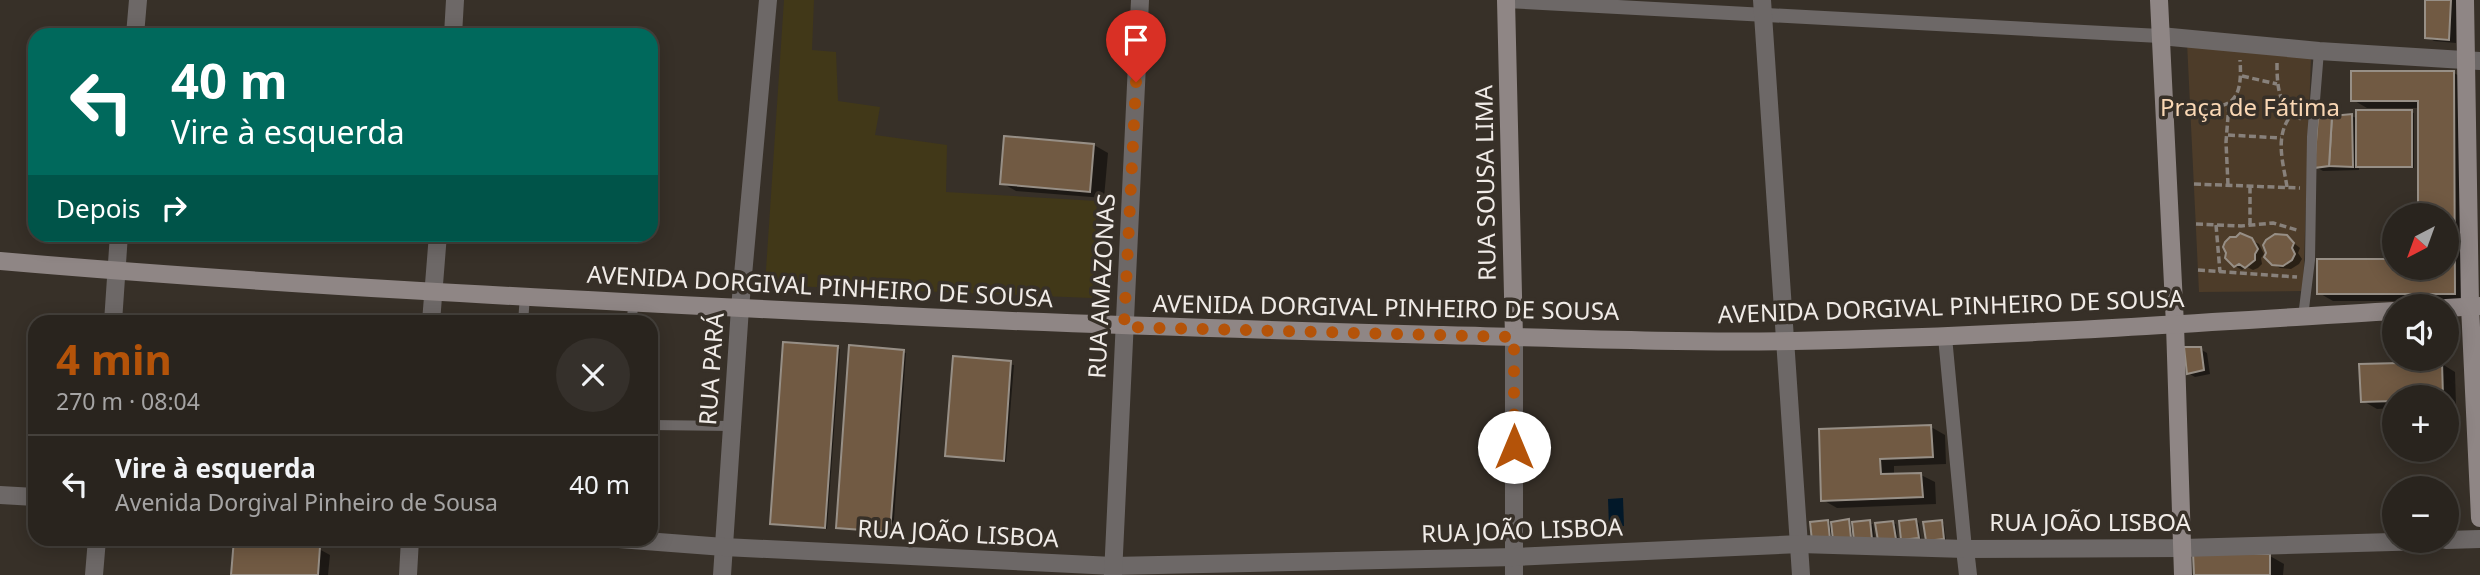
<!DOCTYPE html>
<html lang="pt">
<meta charset="utf-8">
<style>
:root{--surface:#29241e;--page:#35302b;--text:#f1f3f6;--muted:#a5a4a4;--line:#45413c;--accent:#b45309}
body{margin:0;font-family:"Noto Sans",sans-serif;background:var(--page);color:var(--text);height:100vh;display:flex;flex-direction:column;font-size:26px;white-space:nowrap}
*{box-sizing:border-box;margin:0}
p{font-size:23px;color:var(--muted)}
.icon{flex:none;width:38px;height:38px;fill:none;stroke:currentColor;stroke-width:2;stroke-linecap:round;stroke-linejoin:round}
.map{position:relative;flex:1;overflow:hidden}
.sheet{position:absolute;left:28px;top:315px;width:630px;height:231px;display:flex;flex-direction:column;background:var(--surface);border-radius:21px;box-shadow:0 4px 18px #0003,0 0 0 2px var(--line)}
.sheet>*{flex:none}
.guide{position:absolute;left:28px;top:28px;width:630px;height:214px;border-radius:21px;box-shadow:0 4px 18px #0003,0 0 0 2px var(--line);background:#00695c;color:#fff;overflow:hidden}
.needle{width:46px;rotate:221deg}
.buttons{position:absolute;left:2382px;top:203px;display:grid;gap:14px}
.buttons a{display:grid;place-items:center;width:77px;height:77px;border-radius:50%;background:var(--surface);box-shadow:0 4px 18px #0003,0 0 0 2px var(--line);font-size:35px}
.pin{position:absolute;display:grid;place-items:center;width:60px;height:60px;color:#fff;margin:-72px -30px;border-radius:50% 50% 50% 0;rotate:-45deg;box-shadow:0 0 7px #0007}
.pin .icon{rotate:45deg}
.me{position:absolute;width:77px;margin:-38px;rotate:0deg;stroke-linejoin:round;filter:drop-shadow(0 0 5px #0008)}
.turn{display:flex;align-items:center;gap:24px;height:147px;padding:0 28px;font-size:32px}
.turn .icon{width:91px;height:91px;stroke-width:2.5}
.turn b{display:block;font-size:49px;line-height:60px}
.then{display:flex;align-items:center;height:66px;padding:0 28px;background:#0003;gap:14px;font-size:26px}
.round{display:grid;place-items:center;flex:none;width:74px;height:74px;border-radius:37px;background:var(--page)}
.summary{display:flex;align-items:center;justify-content:space-between;height:119px;padding:0 28px}
h1{font-size:42px;font-weight:700;line-height:52px;color:var(--accent)}
ul{padding:0;list-style:none}
li{display:flex;align-items:center;gap:21px;height:98px;padding:0 28px;border-top:2px solid var(--line)}
li div{flex:1}
li b{display:block;font-size:26px}
li em{font-style:normal}
.map>svg:first-child{display:block}
.green{fill:#4d3c29}
.sand{fill:#413818}
.water{fill:#021829}
.shadow{fill:#0007}
.building{fill:#715a43;stroke:#978f86;stroke-width:2}
.lines{fill:none;stroke-linecap:round;stroke-linejoin:round}
.path{stroke:#88817b;stroke-width:3.5;stroke-dasharray:7 3.5;stroke-linecap:butt}
.service{stroke:#6d6867;stroke-width:10}
.pedestrian{stroke:#6d6867;stroke-width:14}
.minor{stroke:#6d6867;stroke-width:18}
.tertiary{stroke:#6d6867;stroke-width:18}
.secondary{stroke:#8f8685;stroke-width:18}
.route{stroke:#b45309;stroke-width:12;stroke-dasharray:0 21.6}
.labels{text-anchor:middle;stroke-width:7;stroke-linejoin:round;paint-order:stroke}
.park-label{font-size:24px;fill:#f9d7b4;stroke:#373028}
.street-label{font-size:24px;fill:#f0ebe7;stroke:#373028}
</style>
<div class="map">
<svg width="2480" height="575" viewBox="0 0 2480 575">
<rect width="100%" height="100%" fill="#373028"/>
<path class="green" d="M 2187,42 L 2311,55 L 2303,291 L 2199,292 Z"/>
<path class="sand" d="M 784,0 L 814,0 L 812,50 L 836,52 L 838,101 L 880,107 L 875,135 L 947,145 L 946,192 L 1097,201 L 1092,298 L 765,285 Z"/>
<path class="water" d="M 1623,498 L 1624,526 L 1609,527 L 1608,499 Z"/>
<g class="shadow">
<path d="M 2426,0 L 2457,0 L 2456,43 L 2434,41 L 2427,37 Z"/>
<path d="M 2454,73 L 2468,81 L 2469,301 L 2333,301 L 2319,293 L 2394,261 L 2394,268 L 2446,268 L 2446,215 L 2420,215 L 2420,108 L 2367,108 L 2353,100 Z"/>
<path d="M 2411,112 L 2414,113 L 2414,168 L 2359,168 L 2359,170 L 2323,171 L 2316,167 L 2352,116 L 2358,119 Z"/>
<path d="M 1094,145 L 1108,153 L 1104,198 L 1016,191 L 1002,183 Z"/>
<path d="M 2236,239 L 2251,240 L 2259,244 L 2264,254 L 2261,258 L 2262,264 L 2258,268 L 2253,270 L 2247,267 L 2242,270 L 2235,266 Z"/>
<path d="M 2290,240 L 2300,248 L 2298,253 L 2302,259 L 2299,264 L 2291,269 L 2280,268 L 2273,264 Z"/>
<path d="M 837,348 L 840,349 L 827,529 L 775,525 L 772,523 Z"/>
<path d="M 2200,349 L 2207,353 L 2210,374 L 2195,377 L 2188,373 Z"/>
<path d="M 903,352 L 906,353 L 893,533 L 841,529 L 838,527 Z"/>
<path d="M 954,358 L 1014,365 L 1006,462 L 947,455 Z"/>
<path d="M 2442,364 L 2455,372 L 2456,406 L 2446,406 L 2446,397 L 2394,397 L 2394,408 L 2377,409 L 2363,401 Z"/>
<path d="M 1931,427 L 1945,435 L 1946,464 L 1894,466 L 1894,475 L 1921,475 L 1935,482 L 1936,504 L 1837,508 L 1823,500 L 1820,431 Z"/>
<path d="M 1848,521 L 1851,524 L 1873,524 L 1875,540 L 1817,541 L 1828,522 L 1833,525 Z"/>
<path d="M 1916,521 L 1919,523 L 1921,539 L 1906,540 Z"/>
<path d="M 1941,522 L 1944,524 L 1946,540 L 1930,541 Z"/>
<path d="M 1893,523 L 1896,524 L 1898,540 L 1882,542 Z"/>
<path d="M 319,549 L 330,555 L 328,575 L 233,575 Z"/>
<path d="M 2270,556 L 2284,564 L 2283,575 L 2196,575 Z"/>
</g>
<g class="building">
<path d="M 2425,0 L 2451,0 L 2449,40 L 2425,38 Z"/>
<path d="M 2351,71 L 2454,71 L 2455,294 L 2317,294 L 2317,259 L 2394,259 L 2394,268 L 2446,268 L 2446,215 L 2418,215 L 2418,101 L 2351,101 Z"/>
<rect x="2356" y="110" width="56" height="57"/>
<path d="M 2352,114 L 2353,167 L 2329,166 L 2332,116 Z"/>
<path d="M 2318,116 L 2332,116 L 2329,166 L 2314,168 Z"/>
<path d="M 1004,136 L 1094,144 L 1090,192 L 1000,184 Z"/>
<path d="M 2240,233 L 2252,238 L 2258,249 L 2255,254 L 2255,260 L 2245,268 L 2239,264 L 2234,267 L 2225,258 L 2226,253 L 2223,247 L 2225,242 L 2230,237 L 2236,237 Z"/>
<path d="M 2275,234 L 2287,235 L 2294,243 L 2292,248 L 2295,254 L 2292,260 L 2283,266 L 2272,265 L 2264,257 L 2266,253 L 2263,245 L 2266,240 Z"/>
<path d="M 783,342 L 838,346 L 825,528 L 770,524 Z"/>
<path d="M 849,345 L 904,350 L 890,532 L 836,528 Z"/>
<path d="M 2184,347 L 2201,347 L 2204,370 L 2187,374 Z"/>
<path d="M 953,356 L 1011,361 L 1004,461 L 945,456 Z"/>
<path d="M 2442,362 L 2443,397 L 2394,397 L 2394,401 L 2361,402 L 2359,364 Z"/>
<path d="M 1931,425 L 1933,457 L 1880,459 L 1881,474 L 1921,473 L 1923,497 L 1821,501 L 1819,429 Z"/>
<path d="M 1849,519 L 1851,538 L 1833,540 L 1831,522 Z"/>
<path d="M 1916,519 L 1919,538 L 1901,540 L 1899,521 Z"/>
<path d="M 1828,520 L 1830,539 L 1812,541 L 1810,522 Z"/>
<path d="M 1870,520 L 1872,539 L 1854,541 L 1852,522 Z"/>
<path d="M 1942,520 L 1944,539 L 1926,541 L 1923,522 Z"/>
<path d="M 1893,521 L 1896,539 L 1878,541 L 1875,523 Z"/>
<path d="M 234,539 L 320,547 L 318,575 L 231,575 Z"/>
<path d="M 2193,553 L 2270,554 L 2270,575 L 2194,575 Z"/>
</g>
<g class="lines">
<g class="path">
<path d="M 2277,63 C 2277,86 2278,108 2301,119"/>
<path d="M 2242,76 L 2277,84"/>
<path d="M 2180,110 C 2221,105 2244,115 2240,60"/>
<path d="M 2228,135 L 2281,138"/>
<path d="M 2194,184 L 2300,188"/>
<path d="M 2228,185 L 2226,142 L 2229,104"/>
<path d="M 2287,187 C 2283,161 2274,136 2292,114"/>
<path d="M 2196,224 L 2241,226 L 2273,223 L 2297,230"/>
<path d="M 2216,225 L 2220,272"/>
<path d="M 2250,225 L 2250,186"/>
<path d="M 2198,270 L 2297,277"/>
</g>
<g class="service">
<path d="M 2303,317 L 2310,260 L 2312,137 L 2319,51"/>
<path d="M 523,322 L 525,296"/>
<path d="M 632,322 L 633,302"/>
<path d="M 651,425 L 732,426"/>
</g>
<g class="pedestrian">
<path d="M 1506,1 L 2160,36"/>
<path d="M 1945,337 L 1965,549"/>
</g>
<g class="minor">
<path d="M 453,35 L 455,0"/>
<path d="M 431,322 L 438,234"/>
<path d="M 1965,549 L 1968,575"/>
<path d="M 408,575 L 410,539"/>
<path d="M 722,575 L 740,308 L 768,0"/>
</g>
<g class="tertiary">
<path d="M 1762,0 L 1801,575"/>
<path d="M 135,35 L 138,0"/>
<path d="M 2160,36 L 2319,51 L 2480,61"/>
<path d="M 113,322 L 119,234"/>
<path d="M 1514,337 L 1514,575"/>
<path d="M 0,495 L 35,497"/>
<path d="M 619,539 L 724,547 L 1113,566 L 1515,557 L 1800,544 L 1965,549 L 2183,548 L 2428,541"/>
<path d="M 2446,540 L 2480,539"/>
<path d="M 94,575 L 97,539"/>
<path d="M 1113,575 L 1140,0"/>
</g>
<g class="secondary">
<path d="M 1506,0 L 1514,337"/>
<path d="M 2159,0 L 2175,325 L 2183,575"/>
<path d="M 2465,0 L 2470,306 L 2480,518"/>
<path d="M 0,261 C 300,287 601,301 902,316 C 1082,325 1263,330 1443,335 C 1559,338 1676,343 1793,341 C 1993,337 2194,323 2394,311"/>
<path d="M 2446,308 L 2480,306"/>
</g>
</g>
<g class="lines">
<path class="route" d="M 1136,82 L 1124,327 L 1514,337 L 1514,447"/>
</g>
<g class="labels">
<g class="park-label">
<text x="2250" y="116">Praça de Fátima</text>
</g>
<g class="street-label">
<text transform="translate(1486 183) rotate(-91)" y="8">RUA SOUSA LIMA</text>
<text transform="translate(1102 286) rotate(-87)" y="8">RUA AMAZONAS</text>
<text transform="translate(820 287) rotate(3)" y="8">AVENIDA DORGIVAL PINHEIRO DE SOUSA</text>
<text transform="translate(1951 307) rotate(-2)" y="8">AVENIDA DORGIVAL PINHEIRO DE SOUSA</text>
<text transform="translate(1386 308) rotate(1)" y="8">AVENIDA DORGIVAL PINHEIRO DE SOUSA</text>
<text transform="translate(712 369) rotate(-86)" y="8">RUA PARÁ</text>
<text x="2090" y="531">RUA JOÃO LISBOA</text>
<text transform="translate(1522 531) rotate(-2)" y="8">RUA JOÃO LISBOA</text>
<text transform="translate(958 534) rotate(3)" y="8">RUA JOÃO LISBOA</text>
</g>
</g>
</svg>
<div class="buttons">
<a><svg class="needle" viewBox="-14 -14 28 28"><path d="M0-13l5 13h-10z" fill="#e53935"/><path d="M0 13l5-13h-10z" fill="#a5a4a4"/></svg></a>
<a><svg class="icon" aria-label="sound" viewBox="0 0 24 24"><path d="M4 9h4l5-4v14l-5-4H4zM17 9q2 3 0 6"/></svg></a>
<a>+</a>
<a>−</a>
</div>
<div class="pin" style="left:1136px;top:82px;background:#d93025"><svg class="icon" aria-label="arrive" viewBox="0 0 24 24"><path d="M6 21V4h12l-3 4 3 4H6"/></svg></div>
<svg class="me" style="left:1514px;top:447px" viewBox="-20 -20 40 40"><circle r="19" fill="#fff"/><path d="M0-13L10 11 0 6-10 11z" fill="#b45309"/></svg>
<div class="guide">
<div class="turn"><svg class="icon" aria-label="left" viewBox="0 0 24 24"><path d="M17 20v-9H6M10 6l-5 5 5 5"/></svg><div><b>40 m</b>Vire à esquerda</div></div>
<div class="then">Depois<svg class="icon" aria-label="right" viewBox="0 0 24 24"><path d="M7 20v-9h11M14 6l5 5-5 5"/></svg></div>
</div>
<section class="sheet">
<div class="summary"><div><h1>4 min</h1><p>270 m · 08:04</p></div><a class="round"><svg class="icon" aria-label="close" viewBox="0 0 24 24"><path d="M6 6l12 12M18 6L6 18"/></svg></a></div>
<ul>
<li><svg class="icon" aria-label="left" viewBox="0 0 24 24"><path d="M17 20v-9H6M10 6l-5 5 5 5"/></svg><div><b>Vire à esquerda</b><p>Avenida Dorgival Pinheiro de Sousa</p></div><em>40 m</em></li>
</ul>
</section>
</div>
